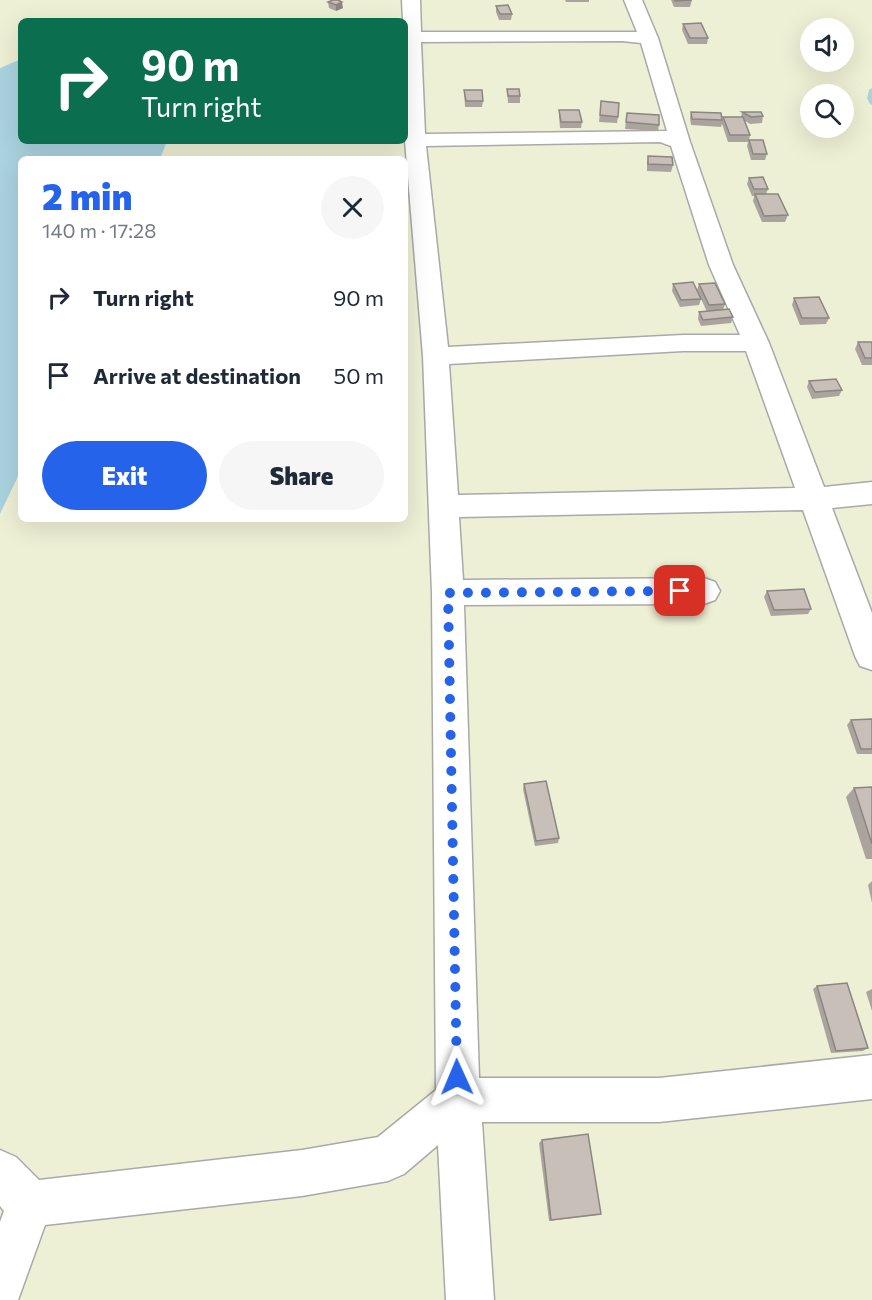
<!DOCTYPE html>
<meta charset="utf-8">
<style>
:root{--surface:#fff;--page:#f6f6f7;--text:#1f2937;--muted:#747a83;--accent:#2563eb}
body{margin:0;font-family:Commissioner,sans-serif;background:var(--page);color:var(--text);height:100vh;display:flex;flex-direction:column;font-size:22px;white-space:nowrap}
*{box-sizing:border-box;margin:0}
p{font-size:20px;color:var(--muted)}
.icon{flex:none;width:33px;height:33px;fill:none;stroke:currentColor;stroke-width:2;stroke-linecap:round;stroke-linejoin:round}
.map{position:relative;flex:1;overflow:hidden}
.side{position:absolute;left:18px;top:156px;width:390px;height:366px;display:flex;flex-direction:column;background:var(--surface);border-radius:9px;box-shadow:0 6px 24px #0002}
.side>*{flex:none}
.guide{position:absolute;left:18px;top:18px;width:390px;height:126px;border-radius:9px;box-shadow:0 6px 24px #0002;background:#0b6e4f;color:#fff;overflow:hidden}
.buttons{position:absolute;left:800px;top:18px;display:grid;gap:12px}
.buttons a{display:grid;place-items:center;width:54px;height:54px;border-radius:50%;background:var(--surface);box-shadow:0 6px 24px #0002;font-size:30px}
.pin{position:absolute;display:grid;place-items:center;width:51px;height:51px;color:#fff;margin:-26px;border-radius:12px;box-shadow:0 3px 9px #0006}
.me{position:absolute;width:66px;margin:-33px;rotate:359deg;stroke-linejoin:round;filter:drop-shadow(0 0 4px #0008)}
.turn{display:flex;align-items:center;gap:21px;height:126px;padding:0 24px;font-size:27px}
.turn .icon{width:78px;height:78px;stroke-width:2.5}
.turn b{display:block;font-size:42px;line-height:51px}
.round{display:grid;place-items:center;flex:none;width:63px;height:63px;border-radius:32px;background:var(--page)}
.headline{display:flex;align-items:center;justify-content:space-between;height:102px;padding:0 24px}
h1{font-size:36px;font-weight:800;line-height:45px;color:var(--accent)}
.button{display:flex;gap:12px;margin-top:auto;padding:12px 24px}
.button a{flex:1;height:69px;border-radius:36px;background:var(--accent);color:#fff;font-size:24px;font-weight:800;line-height:69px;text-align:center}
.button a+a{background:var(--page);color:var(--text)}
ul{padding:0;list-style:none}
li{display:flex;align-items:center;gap:18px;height:78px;padding:0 24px}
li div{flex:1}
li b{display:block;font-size:22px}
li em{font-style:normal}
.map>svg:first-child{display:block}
.farmland{fill:#eef0d5;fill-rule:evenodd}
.water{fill:#aad3df}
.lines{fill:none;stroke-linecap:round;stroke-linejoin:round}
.stream{fill:#aad3df;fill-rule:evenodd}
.minor-casing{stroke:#a9a9a9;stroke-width:3}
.minor{fill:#fff;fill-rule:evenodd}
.wall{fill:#aba49e}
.shaded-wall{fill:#8b8681}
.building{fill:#c7bfb8;stroke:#8b8681;stroke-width:1.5}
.route{stroke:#2563eb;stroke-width:10;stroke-dasharray:0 18}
</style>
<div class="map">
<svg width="872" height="1300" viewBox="0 0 872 1300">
<rect width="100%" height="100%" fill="#f2efe9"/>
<path class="farmland" d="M 0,0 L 872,0 L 872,1300 L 0,1300 L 0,514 L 21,470 L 21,519 L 405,519 L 405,159 L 160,159 L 167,141 L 405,141 L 405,21 L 21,21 L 21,59 L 0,68 ZM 810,28 L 843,28 L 843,62 L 810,62 ZM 810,94 L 843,94 L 843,128 L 810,128 Z"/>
<path class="water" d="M 21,59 L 21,141 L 167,141 L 160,159 L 21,159 L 21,470 L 0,514 L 0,68 Z"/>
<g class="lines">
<path class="stream" d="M 872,88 L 872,105 L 870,104 L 867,98 L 869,90 Z"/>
<defs>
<path id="minor" d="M 402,0 L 420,0 L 421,32 L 637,32 L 624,0 L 642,0 L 658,38 L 690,142 L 733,265 L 769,343 L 824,487 L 872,482 L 872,504 L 832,508 L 872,613 L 872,670 L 860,666 L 855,656 L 803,510 L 459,517 L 463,580 L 704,578 L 715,582 L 720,591 L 715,600 L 704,604 L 464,605 L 479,1078 L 659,1078 L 872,1055 L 872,1099 L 659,1122 L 482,1122 L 494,1300 L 446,1300 L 438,1145 L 404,1174 L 388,1181 L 302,1196 L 45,1225 L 18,1300 L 0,1300 L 0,1222 L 4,1211 L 0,1206 L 0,1150 L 16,1157 L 39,1180 L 302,1150 L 378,1137 L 436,1090 L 432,593 L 423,356 L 405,141 L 405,21 L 403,21 ZM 622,41 L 641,43 L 667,131 L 425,134 L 421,42 ZM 660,142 L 671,146 L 709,265 L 740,335 L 683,335 L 448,347 L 426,146 ZM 683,351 L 746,351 L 795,488 L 458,495 L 449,364 Z"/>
</defs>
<use href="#minor" class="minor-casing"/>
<use href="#minor" class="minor"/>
</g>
<g class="wall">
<path d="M 565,0 L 589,0 L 589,2 L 566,2 Z"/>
<path d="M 671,0 L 692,0 L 690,7 L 674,7 Z"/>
<path d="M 328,2 L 343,8 L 336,11 L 329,8 Z"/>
<path d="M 496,6 L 512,14 L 511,20 L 499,20 L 496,12 Z"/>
<path d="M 683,24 L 708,38 L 707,44 L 688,44 L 682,30 Z"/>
<path d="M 507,89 L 520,96 L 520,103 L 508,103 Z"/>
<path d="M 464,90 L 483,101 L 482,107 L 465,107 Z"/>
<path d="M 601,101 L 618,117 L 617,123 L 599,122 Z"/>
<path d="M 559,110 L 582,122 L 581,128 L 560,128 L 559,116 Z"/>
<path d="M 691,112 L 722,120 L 723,117 L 741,117 L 742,112 L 763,116 L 762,123 L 750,124 L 745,121 L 750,135 L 749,140 L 767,154 L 765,160 L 751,160 L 747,146 L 748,142 L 728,142 L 722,124 L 721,127 L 691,125 L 690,118 Z"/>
<path d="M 627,113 L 659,125 L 658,131 L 625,129 Z"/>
<path d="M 648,156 L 673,165 L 671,172 L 647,171 L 647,163 Z"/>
<path d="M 749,178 L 768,189 L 766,194 L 788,215 L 785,222 L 762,222 L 753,201 L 754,196 L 752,196 L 747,184 Z"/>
<path d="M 673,284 L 701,299 L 699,305 L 680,307 L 672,291 Z"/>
<path d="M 699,284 L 725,304 L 723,310 L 733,317 L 731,323 L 701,326 L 698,319 L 699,312 L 707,312 L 697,290 Z"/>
<path d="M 794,298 L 829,318 L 826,324 L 800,325 L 792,305 Z"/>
<path d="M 858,342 L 872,342 L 872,365 L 862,365 L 855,349 Z"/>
<path d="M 809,381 L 842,390 L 839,396 L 812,399 L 807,387 Z"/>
<path d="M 767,591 L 811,609 L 808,614 L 771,616 L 764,597 Z"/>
<path d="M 872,719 L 872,754 L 857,754 L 847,725 L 851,720 Z"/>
<path d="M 524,784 L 559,838 L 558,843 L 535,846 L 523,789 Z"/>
<path d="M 872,787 L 872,859 L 866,859 L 846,797 L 854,788 Z"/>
<path d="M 872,881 L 872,903 L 868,885 Z"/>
<path d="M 817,986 L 868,1048 L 863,1051 L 831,1053 L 813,989 Z"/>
<path d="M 872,989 L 872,1011 L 866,992 Z"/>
<path d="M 542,1140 L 601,1214 L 597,1215 L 549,1221 L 539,1143 Z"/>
</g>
<path class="shaded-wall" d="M 342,2 L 343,8 L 336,11 L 336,5 Z"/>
<g class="building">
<path d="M 333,0 L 338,0 L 342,2 L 336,5 L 328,2 Z"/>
<path d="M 675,0 L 692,0 L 675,1 Z"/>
<path d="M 508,5 L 512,14 L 500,14 L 496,6 Z"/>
<path d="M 701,23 L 708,38 L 690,38 L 683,24 Z"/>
<path d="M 507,89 L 519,89 L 520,96 L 508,96 Z"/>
<path d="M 464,90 L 482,90 L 483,101 L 466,101 Z"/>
<path d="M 601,101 L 619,103 L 618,117 L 600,115 Z"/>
<path d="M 559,110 L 579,110 L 582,122 L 561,122 Z"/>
<path d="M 691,112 L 721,113 L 722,120 L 692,119 Z"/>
<path d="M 742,112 L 761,112 L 763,116 L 751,117 Z"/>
<path d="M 627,113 L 659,115 L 659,125 L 626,122 Z"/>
<path d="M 723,117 L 743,117 L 750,135 L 730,135 Z"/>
<path d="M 749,140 L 763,140 L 767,154 L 753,154 Z"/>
<path d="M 648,156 L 672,157 L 673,165 L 648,164 Z"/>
<path d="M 763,177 L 768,189 L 754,189 L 749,178 Z"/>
<path d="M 755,194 L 778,194 L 788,215 L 764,216 Z"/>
<path d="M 693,282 L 701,299 L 681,300 L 673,284 Z"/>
<path d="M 715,283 L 725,304 L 709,305 L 699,284 Z"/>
<path d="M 819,297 L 829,318 L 802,318 L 794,298 Z"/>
<path d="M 729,309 L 733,317 L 703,320 L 699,312 Z"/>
<path d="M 858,342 L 872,342 L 872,358 L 865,358 Z"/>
<path d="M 836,379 L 842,390 L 815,392 L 809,381 Z"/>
<path d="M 804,589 L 811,609 L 774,610 L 767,591 Z"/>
<path d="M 872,719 L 872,749 L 861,749 L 851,720 Z"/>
<path d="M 546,781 L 559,838 L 536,841 L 524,784 Z"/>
<path d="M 872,787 L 872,844 L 854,788 Z"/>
<path d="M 847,983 L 868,1048 L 836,1051 L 817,986 Z"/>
<path d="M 588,1134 L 601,1214 L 551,1220 L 542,1140 Z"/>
</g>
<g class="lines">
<path class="route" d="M 457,1077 L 448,593 L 680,591"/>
</g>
</svg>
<div class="buttons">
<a><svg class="icon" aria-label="sound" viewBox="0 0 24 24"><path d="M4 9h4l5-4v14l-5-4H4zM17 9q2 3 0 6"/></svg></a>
<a><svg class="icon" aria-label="search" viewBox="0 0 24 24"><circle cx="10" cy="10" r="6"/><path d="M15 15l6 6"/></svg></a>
</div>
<div class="pin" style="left:680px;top:591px;background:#d93025"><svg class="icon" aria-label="arrive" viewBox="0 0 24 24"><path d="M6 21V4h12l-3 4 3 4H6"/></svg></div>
<svg class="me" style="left:457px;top:1077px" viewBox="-20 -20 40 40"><path d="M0-17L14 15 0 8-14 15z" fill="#2563eb" stroke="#fff" stroke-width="4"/></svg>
<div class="guide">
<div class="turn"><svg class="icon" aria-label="right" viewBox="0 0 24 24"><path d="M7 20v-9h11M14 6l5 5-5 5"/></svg><div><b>90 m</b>Turn right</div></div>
</div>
<section class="side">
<div class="headline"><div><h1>2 min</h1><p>140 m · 17:28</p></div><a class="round"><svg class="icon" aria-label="close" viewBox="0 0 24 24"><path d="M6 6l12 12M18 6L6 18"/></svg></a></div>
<ul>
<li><svg class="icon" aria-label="right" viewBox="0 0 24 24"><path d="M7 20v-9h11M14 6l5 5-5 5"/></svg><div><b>Turn right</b></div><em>90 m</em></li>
<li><svg class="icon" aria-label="arrive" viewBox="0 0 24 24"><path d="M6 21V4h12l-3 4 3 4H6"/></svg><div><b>Arrive at destination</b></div><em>50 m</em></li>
</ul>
<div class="button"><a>Exit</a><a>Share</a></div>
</section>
</div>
